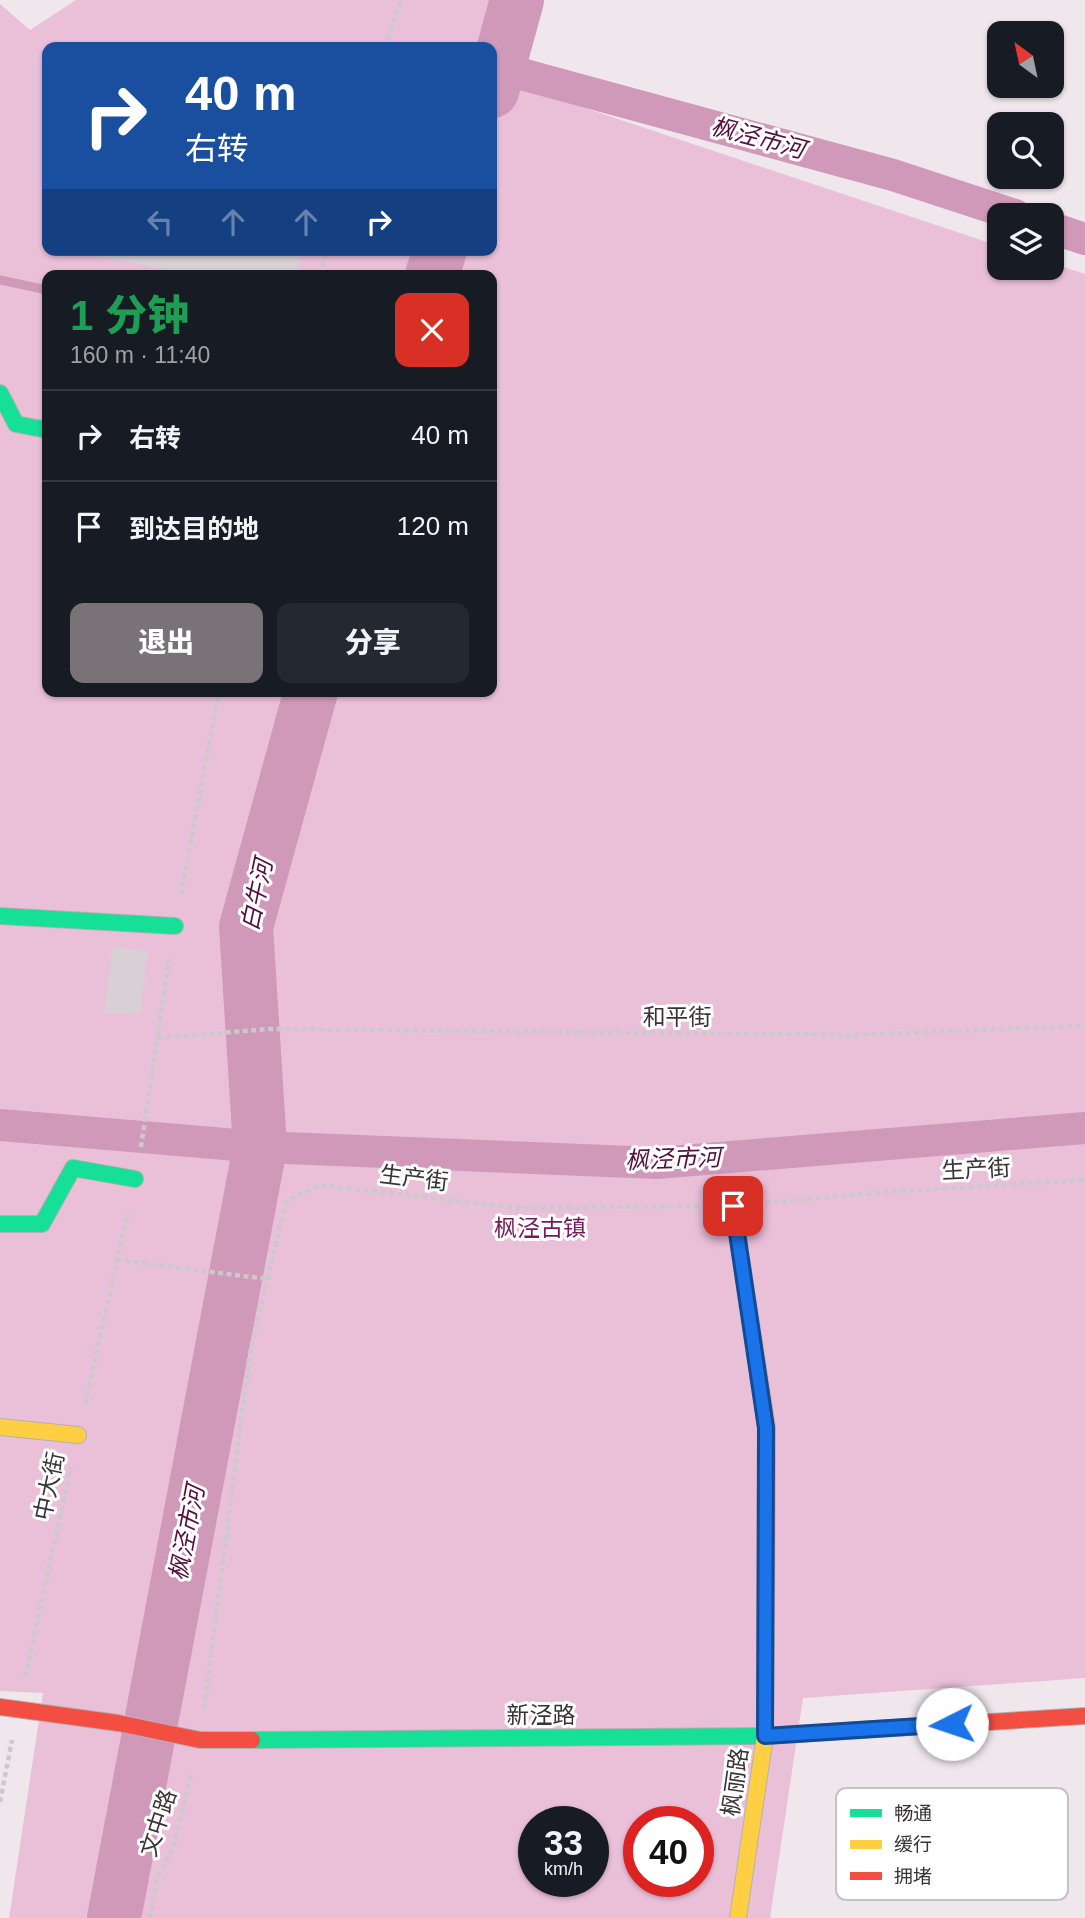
<!DOCTYPE html>
<html lang="zh">
<meta charset="utf-8">
<style>
:root{--surface:#171b24;--page:#242831;--text:#f1f3f6;--muted:#9ea1a6;--line:#363941;--accent:#797276}
body{margin:0;font-family:Helvetica,"Noto Sans SC",sans-serif;background:var(--page);color:var(--text);height:100vh;display:flex;flex-direction:column;font-size:26px;white-space:nowrap}
*{box-sizing:border-box;margin:0}
p{font-size:23px;color:var(--muted)}
.icon{flex:none;width:38px;height:38px;fill:none;stroke:currentColor;stroke-width:2;stroke-linecap:round;stroke-linejoin:round}
.map{position:relative;flex:1;overflow:hidden}
.drawer{position:absolute;left:42px;top:270px;width:455px;height:427px;display:flex;flex-direction:column;background:var(--surface);border-radius:14px;box-shadow:0 2px 5px #0004}
.drawer>*{flex:none}
.guide{position:absolute;left:42px;top:42px;width:455px;height:214px;border-radius:14px;box-shadow:0 2px 5px #0004;background:#1a4fa0;color:#fff;overflow:hidden}
.needle{width:46px;rotate:327deg}
.buttons{position:absolute;left:987px;top:21px;display:grid;gap:14px}
.buttons a{display:grid;place-items:center;width:77px;height:77px;border-radius:14px;background:var(--surface);box-shadow:0 2px 5px #0004;font-size:35px}
.speed{position:absolute;left:518px;top:1806px;display:flex;gap:14px;font-size:35px;font-weight:700;text-align:center}
.speed>*{display:grid;place-content:center;width:91px;height:91px;border-radius:50%;background:var(--surface);box-shadow:0 2px 5px #0004;line-height:1}
.speed small{font-size:18px;font-weight:400}
.speed .limit{border:10px solid #d22;background:#fff;color:#111}
.pin{position:absolute;display:grid;place-items:center;width:60px;height:60px;color:#fff;margin:-30px;border-radius:14px;box-shadow:0 4px 10px #0006}
.me{position:absolute;width:77px;margin:-38px;rotate:266deg;stroke-linejoin:round;filter:drop-shadow(0 0 5px #0008)}
.turn{display:flex;align-items:center;gap:24px;height:147px;padding:0 28px;font-size:32px}
.turn .icon{width:91px;height:91px;stroke-width:2.5}
.turn b{display:block;font-size:49px;line-height:60px}
.lanes{display:flex;align-items:center;height:66px;padding:0 28px;background:#0003;justify-content:center;gap:35px;direction:ltr}
.lanes .off{opacity:.35}
.round{display:grid;place-items:center;flex:none;width:74px;height:74px;border-radius:14px;background:var(--page)}
.overview{display:flex;align-items:center;justify-content:space-between;height:119px;padding:0 28px}
h1{font-size:42px;font-weight:800;line-height:52px;color:#1e9e55}
.primary-button{display:flex;gap:14px;margin-top:auto;padding:14px 28px}
.primary-button a{flex:1;height:80px;border-radius:14px;background:var(--accent);color:#fff;font-size:28px;font-weight:800;line-height:80px;text-align:center}
.primary-button a+a{background:var(--page);color:var(--text)}
ul{padding:0;list-style:none}
li{display:flex;align-items:center;gap:21px;height:91px;padding:0 28px;border-top:2px solid var(--line)}
li div{flex:1}
li b{display:block;font-size:26px}
li em{font-style:normal}
.map>svg:first-child{display:block}
.green{fill:#eac0d9;fill-rule:evenodd}
.lines{fill:none;stroke-linecap:round;stroke-linejoin:round}
.stream{stroke:#d099ba;stroke-width:9}
.canal{stroke:#d099ba;stroke-width:32}
.river{stroke:#d099ba;stroke-width:54}
.building{fill:#d7d0d4}
.fast-casing{stroke:#b6afb3;stroke-width:18}
.slow-casing{stroke:#b6afb3;stroke-width:18}
.jam-casing{stroke:#b6afb3;stroke-width:18}
.path{stroke:#ccc9cb;stroke-width:4.5;stroke-dasharray:5 3.5;stroke-linecap:butt}
.fast{stroke:#16e098;stroke-width:16}
.slow{stroke:#ffcf43;stroke-width:16}
.jam{stroke:#f24e42;stroke-width:16}
.route-casing{stroke:#114b97;stroke-width:18}
.route{stroke:#1a73e8;stroke-width:12}
.labels{text-anchor:middle;stroke-width:6;stroke-linejoin:round;paint-order:stroke}
.street-label{font-size:23px;fill:#393336;stroke:#fff}
.park-label{font-size:23px;fill:#761a59;stroke:#fff}
.water-label{font-size:24px;font-style:italic;fill:#55103f;stroke:#fff}
.key{fill:#fff;stroke:#c4c2c3;stroke-width:2}
.key-label{font-size:19px;fill:#393336}
</style>
<div class="map">
<svg width="1085" height="1918" viewBox="0 0 1085 1918">
<rect width="100%" height="100%" fill="#f0e7ec"/>
<path class="green" d="M 76,0 L 493,0 L 482,47 L 47,47 L 47,250 L 492,250 L 492,77 L 999,246 L 999,268 L 1052,268 L 1052,263 L 1085,274 L 1085,1678 L 803,1698 L 770,1918 L 9,1918 L 43,1693 L 0,1691 L 0,4 L 30,30 ZM 47,275 L 492,275 L 492,691 L 47,691 ZM 534,1822 L 593,1822 L 593,1881 L 534,1881 ZM 639,1822 L 698,1822 L 698,1881 L 639,1881 Z"/>
<g class="lines">
<path class="stream" d="M 0,280 L 47,290"/>
<g class="canal">
<path d="M 499,68 L 893,175 L 1015,215"/>
<path d="M 1052,228 L 1085,239"/>
<path d="M 0,1125 L 260,1147 L 657,1163 L 1085,1128"/>
</g>
<g class="river">
<path d="M 492,91 L 517,0"/>
<path d="M 432,275 L 440,250"/>
<path d="M 114,1918 L 260,1147 L 246,927 L 311,691"/>
</g>
</g>
<g class="building">
<path d="M 66,250 L 302,250 L 297,275 L 195,275 Z"/>
<path d="M 113,947 L 148,951 L 140,1013 L 104,1014 Z"/>
</g>
<g class="lines">
<defs>
<g id="fast">
<path d="M 0,393 L 16,424 L 47,430"/>
<path d="M 0,916 L 175,926"/>
<path d="M 0,1224 L 42,1224 L 73,1168 L 135,1179"/>
<path d="M 252,1740 L 765,1736 L 909,1727"/>
</g>
<g id="slow">
<path d="M 0,1427 L 78,1435"/>
<path d="M 738,1918 L 765,1736 L 766,1620"/>
</g>
<g id="jam">
<path d="M 733,1206 L 767,1428 L 766,1620"/>
<path d="M 0,1707 L 118,1723 L 200,1740 L 252,1740"/>
<path d="M 909,1727 L 1085,1716"/>
</g>
</defs>
<use href="#fast" class="fast-casing"/>
<use href="#slow" class="slow-casing"/>
<use href="#jam" class="jam-casing"/>
<g class="path">
<path d="M 385,47 L 401,0"/>
<path d="M 320,275 L 326,250"/>
<path d="M 181,895 L 219,691"/>
<path d="M 158,1038 L 269,1029 L 853,1035 L 1085,1026"/>
<path d="M 141,1147 L 169,959"/>
<path d="M 765,1203 L 884,1192 L 1085,1180"/>
<path d="M 117,1260 L 267,1279"/>
<path d="M 85,1404 L 128,1211"/>
<path d="M 25,1677 L 71,1467"/>
<path d="M 204,1708 L 250,1352 L 286,1202 L 319,1185 L 518,1208 L 700,1206"/>
<path d="M 0,1802 L 12,1740"/>
<path d="M 150,1918 L 157,1878 L 174,1845 L 192,1772"/>
</g>
<use href="#fast" class="fast"/>
<use href="#slow" class="slow"/>
<use href="#jam" class="jam"/>
</g>
<g class="lines">
<defs>
<path id="route" d="M 733,1206 L 766,1428 L 765,1736 L 952,1724"/>
</defs>
<use href="#route" class="route-casing"/>
<use href="#route" class="route"/>
</g>
<g class="labels">
<g class="street-label">
<text x="677" y="1025">和平街</text>
<text transform="translate(976 1169) rotate(-3)" y="8">生产街</text>
<text transform="translate(414 1178) rotate(7)" y="8">生产街</text>
<text transform="translate(49 1486) rotate(-78)" y="8">中大街</text>
<text x="541" y="1723">新泾路</text>
<text transform="translate(735 1782) rotate(-82)" y="8">枫丽路</text>
<text transform="translate(158 1823) rotate(-72)" y="8">文中路</text>
</g>
<g class="park-label">
<text x="540" y="1236">枫泾古镇</text>
</g>
<g class="water-label">
<text transform="translate(758 138) rotate(15)" y="8">枫泾市河</text>
<text transform="translate(257 895) rotate(-78)" y="8">白牛河</text>
<text transform="translate(673 1159) rotate(-2)" y="8">枫泾市河</text>
<text transform="translate(187 1533) rotate(-79)" y="8">枫泾市河</text>
</g>
</g>
<rect x="836" y="1788" width="232" height="112" rx="10" class="key"/>
<rect x="850" y="1809" width="32" height="8" fill="#16e098"/>
<rect x="850" y="1840" width="32" height="9" fill="#ffcf43"/>
<rect x="850" y="1872" width="32" height="8" fill="#f24e42"/>
<g class="key-label">
<text x="894" y="1820">畅通</text>
<text x="894" y="1851">缓行</text>
<text x="894" y="1883">拥堵</text>
</g>
</svg>
<div class="buttons">
<a><svg class="needle" viewBox="-14 -14 28 28"><path d="M0-13l5 13h-10z" fill="#e53935"/><path d="M0 13l5-13h-10z" fill="#9ea1a6"/></svg></a>
<a><svg class="icon" aria-label="search" viewBox="0 0 24 24"><circle cx="10" cy="10" r="6"/><path d="M15 15l6 6"/></svg></a>
<a><svg class="icon" aria-label="layers" viewBox="0 0 24 24"><path d="M12 4l9 5-9 5-9-5zM3 14l9 5 9-5"/></svg></a>
</div>
<div class="speed"><div>33<small>km/h</small></div><div class="limit">40</div></div>
<div class="pin" style="left:733px;top:1206px;background:#d93025"><svg class="icon" aria-label="arrive" viewBox="0 0 24 24"><path d="M6 21V4h12l-3 4 3 4H6"/></svg></div>
<svg class="me" style="left:952px;top:1724px" viewBox="-20 -20 40 40"><circle r="19" fill="#fff"/><path d="M0-13L10 11 0 6-10 11z" fill="#1a73e8"/></svg>
<div class="guide">
<div class="turn"><svg class="icon" aria-label="right" viewBox="0 0 24 24"><path d="M7 20v-9h11M14 6l5 5-5 5"/></svg><div><b>40 m</b>右转</div></div>
<div class="lanes"><svg class="icon off" aria-label="left" viewBox="0 0 24 24"><path d="M17 20v-9H6M10 6l-5 5 5 5"/></svg><svg class="icon off" aria-label="ahead" viewBox="0 0 24 24"><path d="M12 20V5M6 11l6-6 6 6"/></svg><svg class="icon off" aria-label="ahead" viewBox="0 0 24 24"><path d="M12 20V5M6 11l6-6 6 6"/></svg><svg class="icon" aria-label="right" viewBox="0 0 24 24"><path d="M7 20v-9h11M14 6l5 5-5 5"/></svg></div>
</div>
<section class="drawer">
<div class="overview"><div><h1>1 分钟</h1><p>160 m · 11:40</p></div><a class="round" style="background:#d93025;color:#fff"><svg class="icon" aria-label="close" viewBox="0 0 24 24"><path d="M6 6l12 12M18 6L6 18"/></svg></a></div>
<ul>
<li><svg class="icon" aria-label="right" viewBox="0 0 24 24"><path d="M7 20v-9h11M14 6l5 5-5 5"/></svg><div><b>右转</b></div><em>40 m</em></li>
<li><svg class="icon" aria-label="arrive" viewBox="0 0 24 24"><path d="M6 21V4h12l-3 4 3 4H6"/></svg><div><b>到达目的地</b></div><em>120 m</em></li>
</ul>
<div class="primary-button"><a>退出</a><a>分享</a></div>
</section>
</div>
